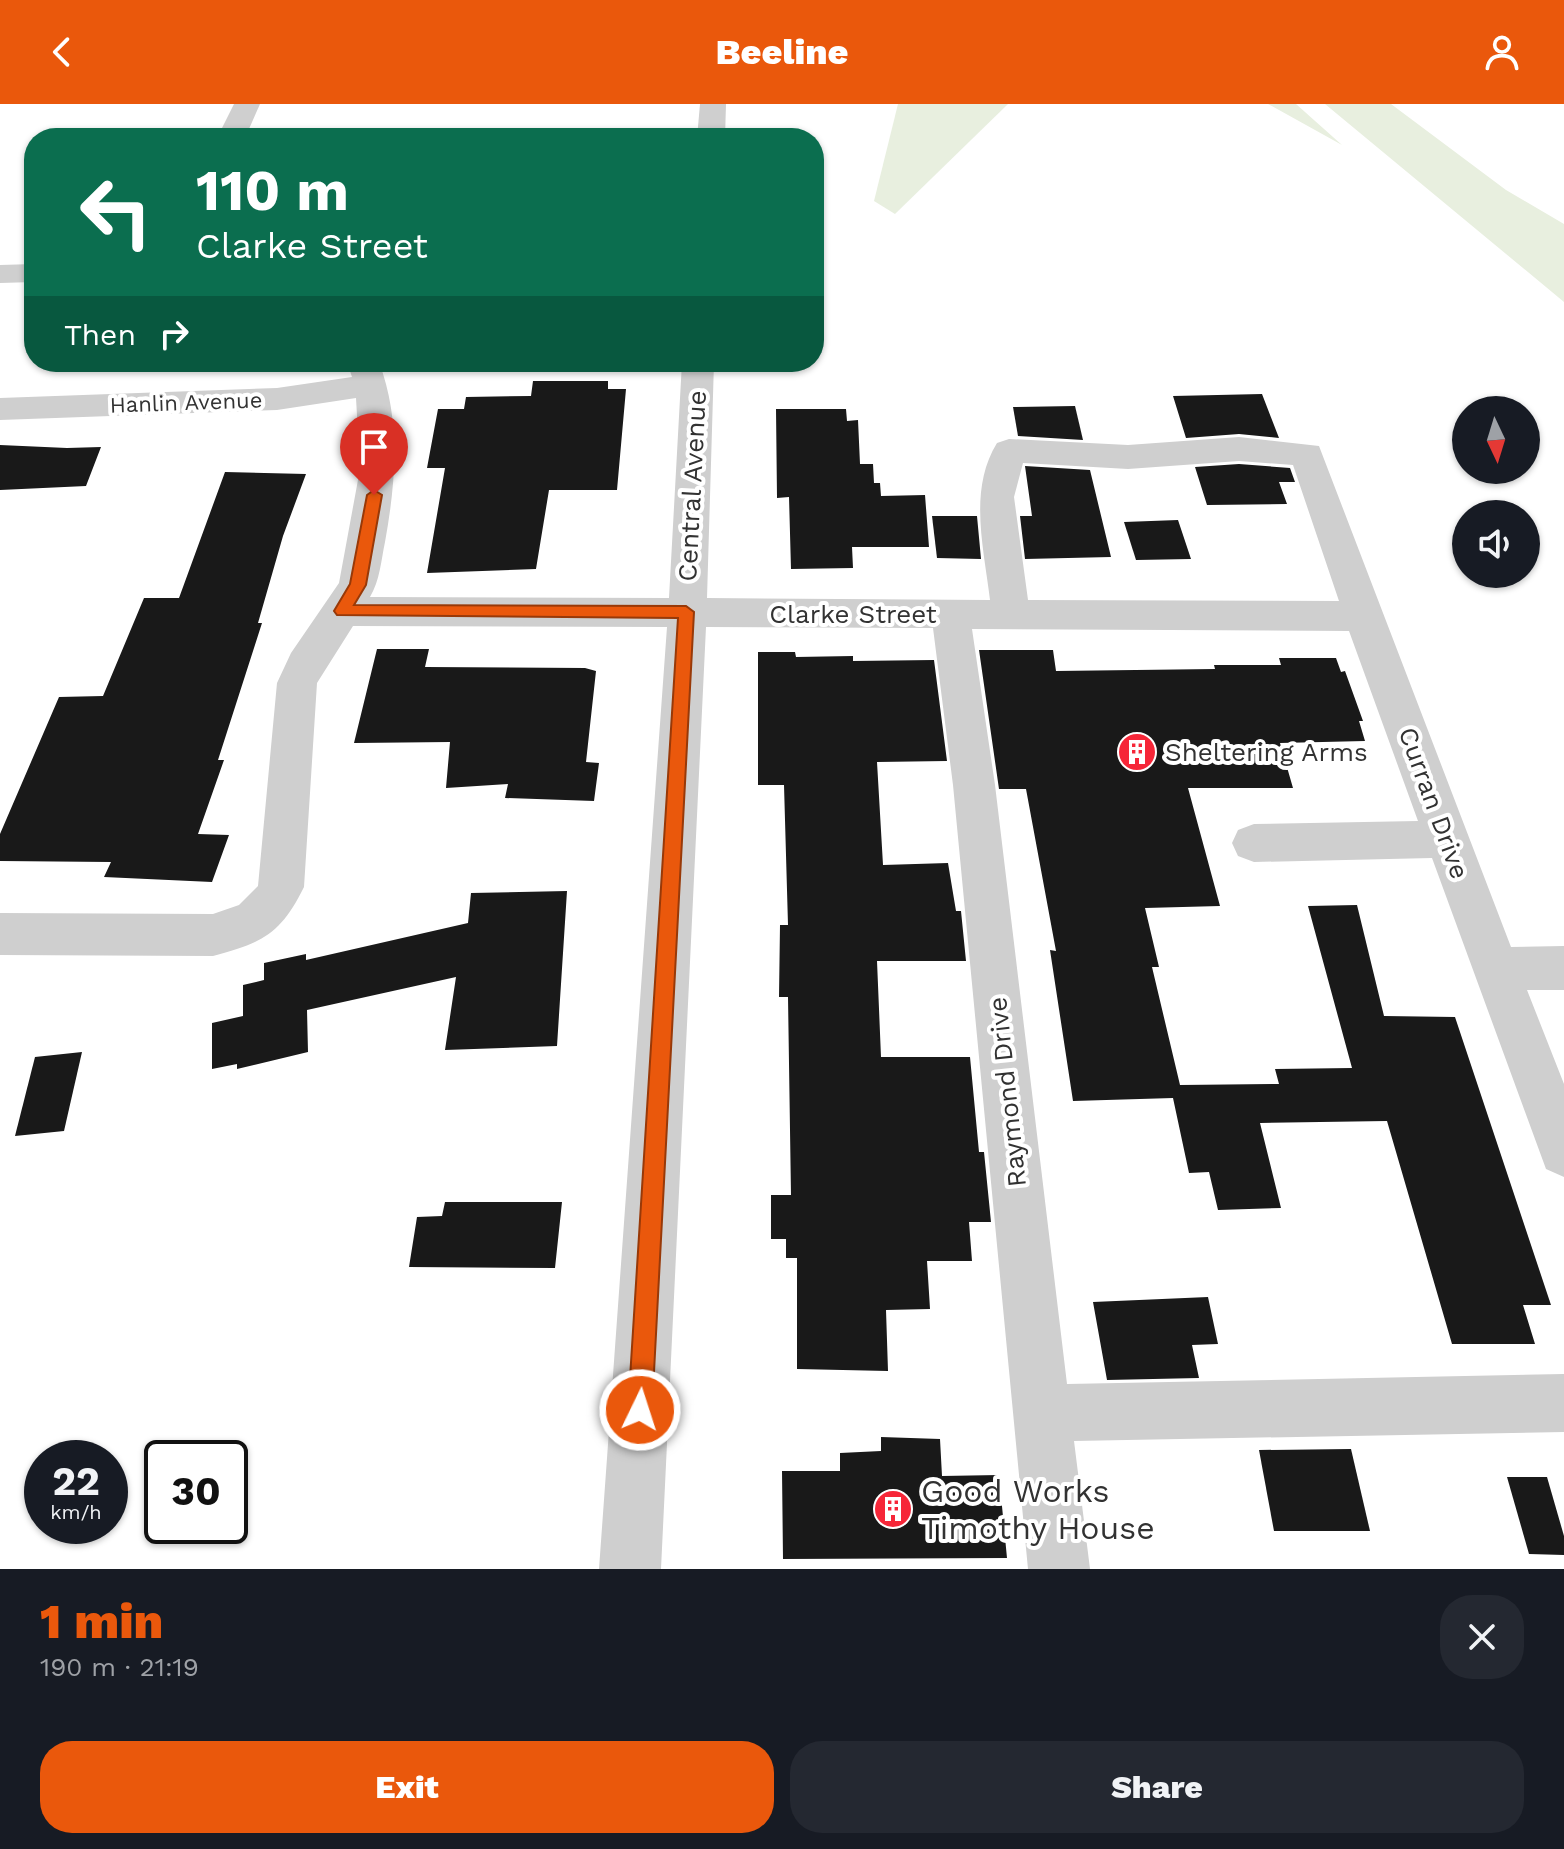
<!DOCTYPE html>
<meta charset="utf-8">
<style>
:root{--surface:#171b24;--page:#242831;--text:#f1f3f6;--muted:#9ea1a6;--accent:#ea580c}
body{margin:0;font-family:"Work Sans",sans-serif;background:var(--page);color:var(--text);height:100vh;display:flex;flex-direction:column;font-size:30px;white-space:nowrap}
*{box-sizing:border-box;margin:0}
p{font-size:26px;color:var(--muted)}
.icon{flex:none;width:44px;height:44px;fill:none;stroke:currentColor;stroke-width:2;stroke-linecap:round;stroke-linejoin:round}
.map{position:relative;height:1465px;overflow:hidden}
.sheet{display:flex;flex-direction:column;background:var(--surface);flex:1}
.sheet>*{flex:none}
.banner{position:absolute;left:24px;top:24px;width:800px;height:244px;border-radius:32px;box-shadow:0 2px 6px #0004;background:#0b6e4f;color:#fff;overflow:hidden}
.needle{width:52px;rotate:176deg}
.tools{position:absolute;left:1452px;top:292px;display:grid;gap:16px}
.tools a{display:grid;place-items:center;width:88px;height:88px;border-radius:50%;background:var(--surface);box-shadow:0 2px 6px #0004;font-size:40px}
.speed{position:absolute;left:24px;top:1336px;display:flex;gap:16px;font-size:40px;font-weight:700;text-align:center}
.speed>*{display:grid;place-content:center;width:104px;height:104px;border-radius:50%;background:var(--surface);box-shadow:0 2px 6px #0004;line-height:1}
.speed small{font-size:20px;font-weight:400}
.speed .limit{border:4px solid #111;border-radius:12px;background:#fff;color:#111}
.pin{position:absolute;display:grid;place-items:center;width:68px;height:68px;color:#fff;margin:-82px -34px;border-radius:50% 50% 50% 0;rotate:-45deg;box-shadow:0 0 8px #0007}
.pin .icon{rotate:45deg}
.me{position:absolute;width:88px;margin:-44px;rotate:4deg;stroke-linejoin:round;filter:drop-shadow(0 0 6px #0008)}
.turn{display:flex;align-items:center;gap:28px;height:168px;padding:0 40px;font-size:36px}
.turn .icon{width:104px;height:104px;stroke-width:2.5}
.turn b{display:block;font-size:56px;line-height:68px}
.then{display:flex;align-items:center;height:76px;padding:0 40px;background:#0003;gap:16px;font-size:30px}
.round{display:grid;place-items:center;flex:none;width:84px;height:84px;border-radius:32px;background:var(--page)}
.head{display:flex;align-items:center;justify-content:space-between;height:136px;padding:0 40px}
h1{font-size:48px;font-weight:800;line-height:60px;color:var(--accent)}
.primary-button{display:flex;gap:16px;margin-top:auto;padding:16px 40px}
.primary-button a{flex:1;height:92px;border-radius:32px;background:var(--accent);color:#fff;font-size:32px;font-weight:800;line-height:92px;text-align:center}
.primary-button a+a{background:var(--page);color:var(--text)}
header{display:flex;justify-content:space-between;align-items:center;height:104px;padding:0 40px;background:var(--accent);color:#fff;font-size:36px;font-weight:800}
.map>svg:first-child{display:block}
.green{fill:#e8efdf}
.building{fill:#191919}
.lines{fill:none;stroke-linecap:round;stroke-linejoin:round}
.minor{fill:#cfcfcf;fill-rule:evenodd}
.route{fill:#ea580c;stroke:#983908;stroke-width:2}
.labels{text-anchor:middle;stroke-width:8;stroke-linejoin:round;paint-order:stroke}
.far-street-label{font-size:22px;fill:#323232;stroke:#fff}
.street-label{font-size:26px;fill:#323232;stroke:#fff}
.poi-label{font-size:26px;fill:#323232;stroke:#fff;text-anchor:start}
.near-poi-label{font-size:32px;fill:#323232;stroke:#fff;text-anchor:start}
</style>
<header><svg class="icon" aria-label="back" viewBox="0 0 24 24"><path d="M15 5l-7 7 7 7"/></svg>Beeline<svg class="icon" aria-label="person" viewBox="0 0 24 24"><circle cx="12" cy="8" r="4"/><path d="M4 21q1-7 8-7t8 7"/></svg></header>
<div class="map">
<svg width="1564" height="1465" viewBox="0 0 1564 1465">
<rect width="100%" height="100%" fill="#fff"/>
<g class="green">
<path d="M 898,0 L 1008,0 L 895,110 L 874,97 Z"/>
<path d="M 1268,0 L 1296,0 L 1342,41 Z"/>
<path d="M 1325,0 L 1391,0 L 1506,86 L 1564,120 L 1564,198 Z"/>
</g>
<g class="building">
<path d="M 533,277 L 608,277 L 608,285 L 626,285 L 617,386 L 549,386 L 536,465 L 427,469 L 445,364 L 427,364 L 438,305 L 464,305 L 466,293 L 531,292 Z"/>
<path d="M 1262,290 L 1279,334 L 1239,330 L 1186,334 L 1173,292 Z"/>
<path d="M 1075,302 L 1083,336 L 1018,332 L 1013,303 Z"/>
<path d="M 776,305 L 846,305 L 847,317 L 858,316 L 860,360 L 873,360 L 874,379 L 880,379 L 881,392 L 925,391 L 929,443 L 852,443 L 853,464 L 791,465 L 789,393 L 777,394 Z"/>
<path d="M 0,341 L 67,344 L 101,343 L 86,382 L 0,386 Z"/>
<path d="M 1239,360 L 1290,364 L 1295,378 L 1279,378 L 1287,400 L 1207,401 L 1195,363 Z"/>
<path d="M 1025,362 L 1090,366 L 1111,453 L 1025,455 L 1020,412 L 1032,412 Z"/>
<path d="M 225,368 L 306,370 L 283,432 L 258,519 L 262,519 L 218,656 L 224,656 L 198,730 L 229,731 L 212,778 L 104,773 L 111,758 L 0,757 L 0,730 L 59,593 L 103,592 L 144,494 L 179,494 Z"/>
<path d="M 932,412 L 977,412 L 981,455 L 937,454 Z"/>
<path d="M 1178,416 L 1191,455 L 1136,456 L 1124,418 Z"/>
<path d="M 377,545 L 429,545 L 425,563 L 585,564 L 596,567 L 586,658 L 599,659 L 594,697 L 505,694 L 508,680 L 446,684 L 450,638 L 354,639 Z"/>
<path d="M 979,546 L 1053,546 L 1056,567 L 1215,565 L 1214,561 L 1281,561 L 1279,554 L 1336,554 L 1341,568 L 1345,567 L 1363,617 L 1359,617 L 1365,637 L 1280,639 L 1293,684 L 1188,684 L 1220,802 L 1145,804 L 1159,863 L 1152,863 L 1180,981 L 1279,980 L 1275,965 L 1352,964 L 1308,802 L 1357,801 L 1384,912 L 1455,913 L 1551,1201 L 1523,1201 L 1535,1240 L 1452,1240 L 1387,1017 L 1260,1019 L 1281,1104 L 1218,1106 L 1209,1068 L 1189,1069 L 1173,994 L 1073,997 L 1050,846 L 1056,847 L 1026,685 L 999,685 Z"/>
<path d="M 758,548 L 795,548 L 796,553 L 853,552 L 853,557 L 934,556 L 947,657 L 877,658 L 883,761 L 948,759 L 956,807 L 961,807 L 966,857 L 877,857 L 881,953 L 970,953 L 979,1048 L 984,1048 L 991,1118 L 969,1118 L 972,1157 L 927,1157 L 930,1205 L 886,1206 L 888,1267 L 797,1265 L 797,1154 L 786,1154 L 786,1135 L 771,1135 L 771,1091 L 791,1091 L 788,893 L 779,893 L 780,821 L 788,821 L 784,681 L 758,681 Z"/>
<path d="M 567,787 L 557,942 L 445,946 L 456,873 L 307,906 L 308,948 L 237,965 L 237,960 L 212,965 L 212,919 L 243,912 L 243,881 L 264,876 L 264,859 L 306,850 L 306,856 L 468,819 L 471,789 Z"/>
<path d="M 82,948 L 64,1027 L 15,1032 L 35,953 Z"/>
<path d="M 445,1098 L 562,1098 L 555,1164 L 409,1163 L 417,1113 L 442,1112 Z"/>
<path d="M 1208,1193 L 1218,1240 L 1192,1241 L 1199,1274 L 1107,1276 L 1093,1198 Z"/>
<path d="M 881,1333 L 940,1335 L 942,1372 L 999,1371 L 1007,1454 L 783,1455 L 782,1367 L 840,1367 L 840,1349 L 881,1347 Z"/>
<path d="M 1351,1345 L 1370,1427 L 1274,1427 L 1259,1346 Z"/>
<path d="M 1507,1373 L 1547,1373 L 1564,1432 L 1564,1451 L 1529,1450 Z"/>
</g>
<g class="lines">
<g class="minor">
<path d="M 234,0 L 260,0 L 245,34 L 217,34 Z"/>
<path d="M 700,0 L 726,0 L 725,34 L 697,34 Z"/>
<path d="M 34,160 L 34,178 L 0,179 L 0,161 Z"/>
<path d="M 347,258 L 379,258 C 401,317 396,377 385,438 C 381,457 380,476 370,493 L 669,494 L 682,258 L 714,258 L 707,494 L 990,496 C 984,444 968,386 997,339 L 1009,335 L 1128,341 L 1239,333 L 1319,342 L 1511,843 L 1564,842 L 1564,886 L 1527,886 L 1564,980 L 1564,1073 L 1546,1065 L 1432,754 L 1254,758 L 1238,752 L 1232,739 L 1238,726 L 1254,720 L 1418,717 L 1349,527 L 972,525 L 995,681 L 1067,1280 L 1564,1270 L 1564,1328 L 1074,1337 L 1090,1465 L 1028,1465 L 953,681 L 933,524 L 706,523 L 661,1465 L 599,1465 L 667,523 L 353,522 L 317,579 L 304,783 C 281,830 262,839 213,852 L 0,851 L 0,809 L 213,810 L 239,801 L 258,782 L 277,579 L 291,549 L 339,479 L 360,365 L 356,294 L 277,306 L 0,316 L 0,294 L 277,284 L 352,273 ZM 1239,357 L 1293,361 L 1339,497 L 1028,496 L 1014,393 L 1023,359 L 1128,365 Z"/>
</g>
</g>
<path class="route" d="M 374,386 L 382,391 L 366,481 L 354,501 L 686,502 L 694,508 L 652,1306 L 649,1314 L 640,1318 L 632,1314 L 628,1306 L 678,514 L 337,511 L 334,507 L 350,480 L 367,391 Z"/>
<defs>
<symbol id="building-disc" viewBox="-11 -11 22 22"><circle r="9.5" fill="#f62638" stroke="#fff"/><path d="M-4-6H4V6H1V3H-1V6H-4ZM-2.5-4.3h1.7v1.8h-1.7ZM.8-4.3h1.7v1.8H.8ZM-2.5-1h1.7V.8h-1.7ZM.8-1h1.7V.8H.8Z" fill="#fff"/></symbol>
</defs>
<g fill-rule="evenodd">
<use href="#building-disc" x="1115" y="626" width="44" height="44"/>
<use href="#building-disc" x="871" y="1383" width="44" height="44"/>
</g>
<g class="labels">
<g class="far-street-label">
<text transform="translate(186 298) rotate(-2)" y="8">Hanlin Avenue</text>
</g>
<g class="street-label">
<text transform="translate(692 382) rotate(-87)" y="9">Central Avenue</text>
<text x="853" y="519">Clarke Street</text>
<text transform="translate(1434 699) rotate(70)" y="9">Curran Drive</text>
<text transform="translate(1007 988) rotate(-96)" y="9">Raymond Drive</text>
</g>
<g class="poi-label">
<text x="1165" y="657">Sheltering Arms</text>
</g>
<g class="near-poi-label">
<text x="921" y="1398">Good Works<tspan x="921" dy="37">Timothy House</tspan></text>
</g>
</g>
</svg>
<div class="tools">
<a><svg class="needle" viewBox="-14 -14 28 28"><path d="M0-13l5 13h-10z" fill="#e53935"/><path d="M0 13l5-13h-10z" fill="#9ea1a6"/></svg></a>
<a><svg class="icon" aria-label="sound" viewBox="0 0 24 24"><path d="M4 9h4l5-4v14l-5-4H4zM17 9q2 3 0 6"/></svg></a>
</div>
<div class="speed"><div>22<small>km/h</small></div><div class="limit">30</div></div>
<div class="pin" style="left:374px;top:391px;background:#d93025"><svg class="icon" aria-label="arrive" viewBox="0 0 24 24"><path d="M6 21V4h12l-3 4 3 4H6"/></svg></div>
<svg class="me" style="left:640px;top:1306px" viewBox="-20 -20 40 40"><circle r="17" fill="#ea580c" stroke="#fff" stroke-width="3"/><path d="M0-11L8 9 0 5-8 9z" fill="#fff"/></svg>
<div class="banner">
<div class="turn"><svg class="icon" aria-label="left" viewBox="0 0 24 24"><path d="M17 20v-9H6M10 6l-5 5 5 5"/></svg><div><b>110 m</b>Clarke Street</div></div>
<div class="then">Then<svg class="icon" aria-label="right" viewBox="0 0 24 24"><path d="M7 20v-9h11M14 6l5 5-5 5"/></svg></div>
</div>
</div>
<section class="sheet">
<div class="head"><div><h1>1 min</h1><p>190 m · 21:19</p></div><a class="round"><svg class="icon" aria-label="close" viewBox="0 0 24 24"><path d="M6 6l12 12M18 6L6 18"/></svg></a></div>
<div class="primary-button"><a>Exit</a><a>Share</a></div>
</section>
